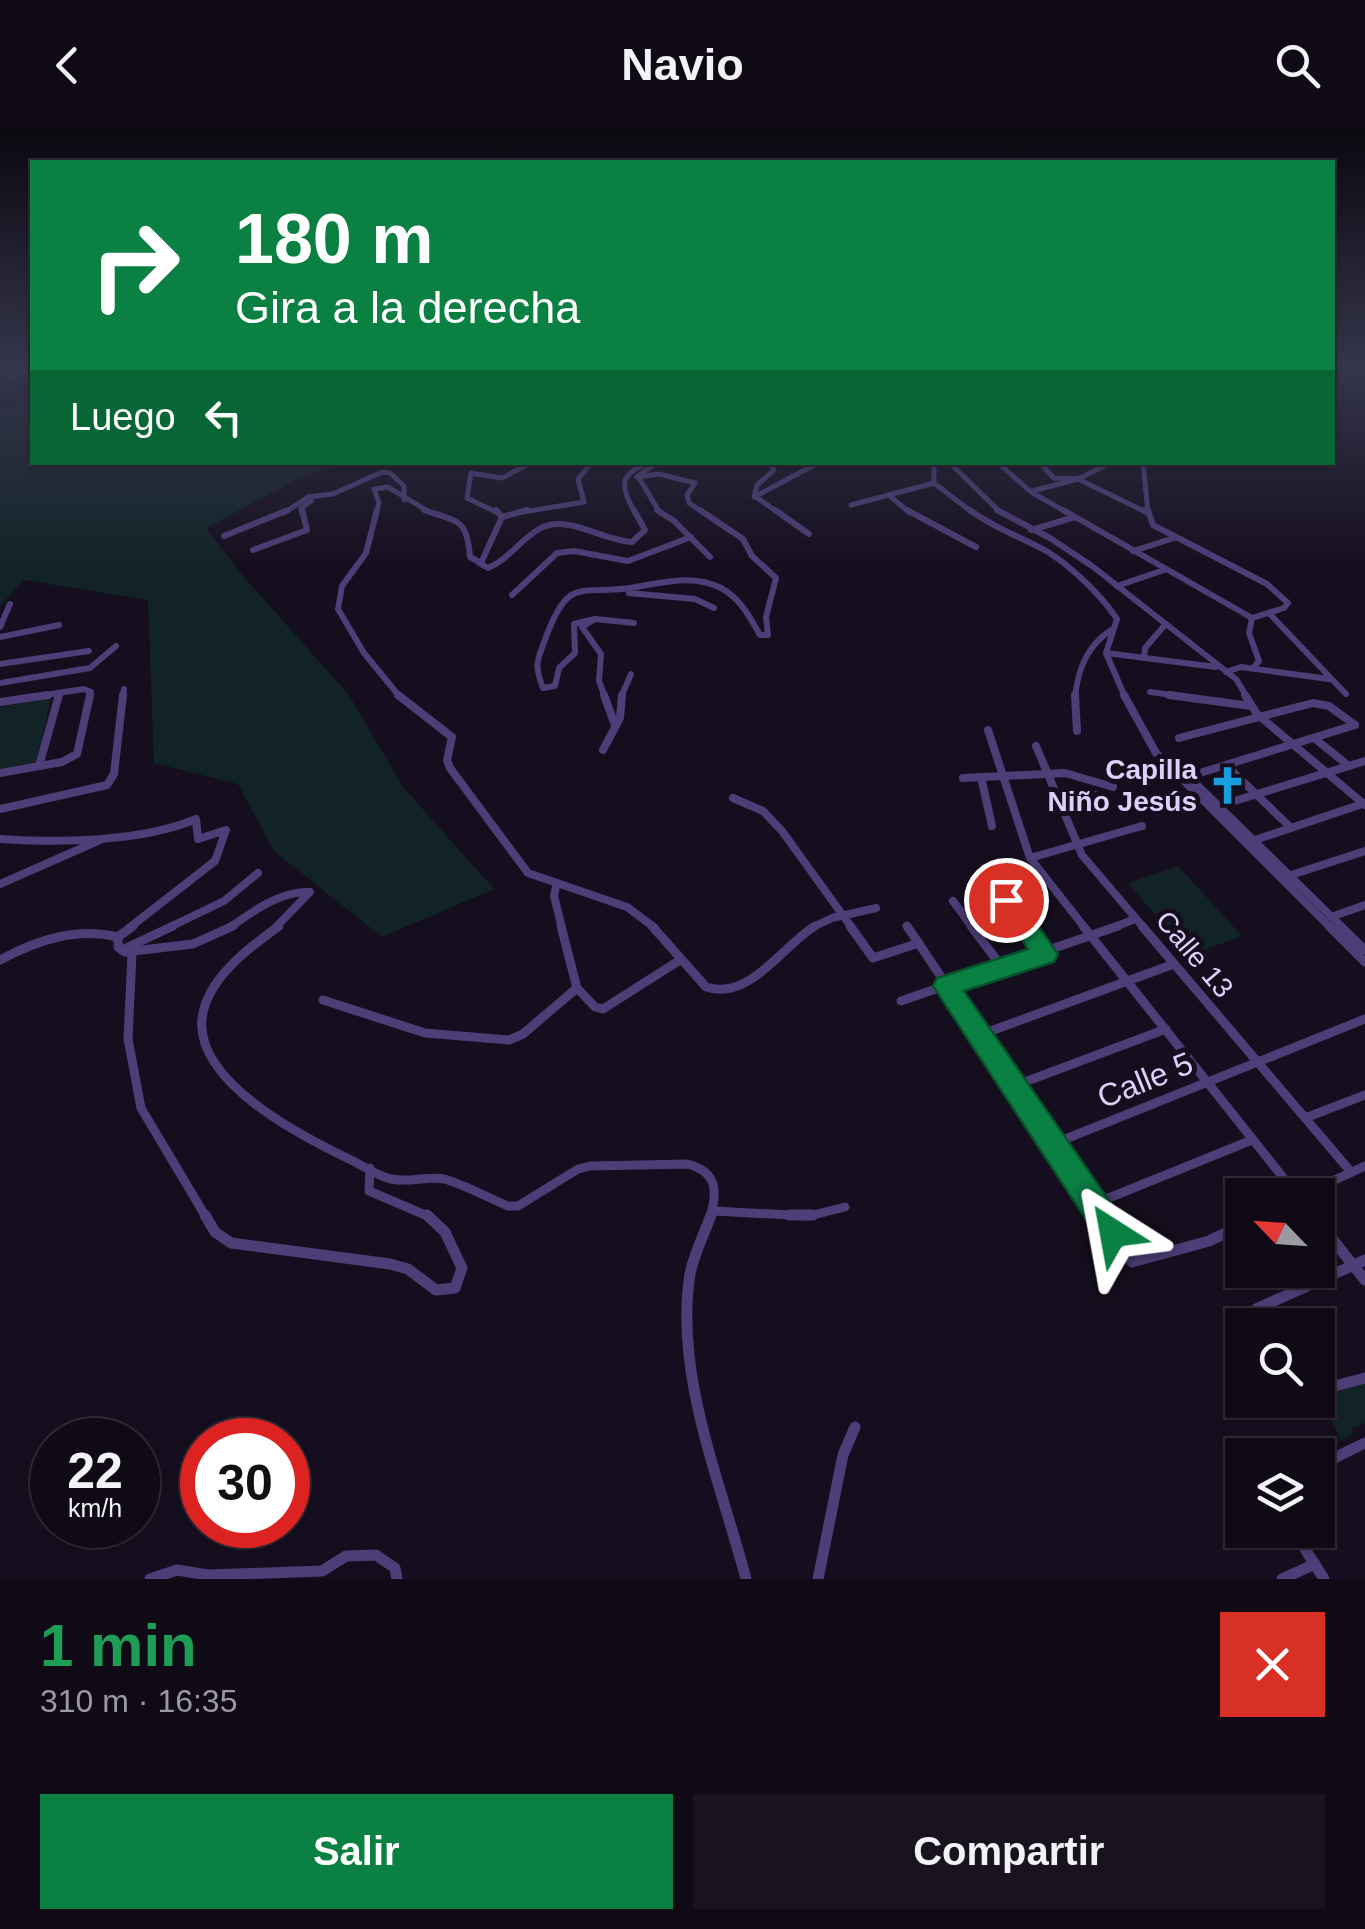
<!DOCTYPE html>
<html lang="es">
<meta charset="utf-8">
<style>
:root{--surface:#100a16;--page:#19131f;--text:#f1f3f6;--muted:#9c9aa1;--line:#302b35;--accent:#0b8043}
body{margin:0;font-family:Helvetica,sans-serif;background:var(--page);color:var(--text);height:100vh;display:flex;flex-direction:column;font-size:38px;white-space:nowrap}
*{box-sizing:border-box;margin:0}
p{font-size:32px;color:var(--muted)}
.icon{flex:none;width:55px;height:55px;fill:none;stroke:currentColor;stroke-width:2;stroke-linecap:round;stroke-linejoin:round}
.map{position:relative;height:1449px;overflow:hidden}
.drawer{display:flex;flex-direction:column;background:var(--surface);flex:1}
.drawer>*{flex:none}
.guide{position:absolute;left:30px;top:30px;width:1305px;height:305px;border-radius:0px;box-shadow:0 2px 8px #0004,0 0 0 2px var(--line);background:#0b8043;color:#fff;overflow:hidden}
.needle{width:65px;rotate:295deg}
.buttons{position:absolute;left:1225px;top:1048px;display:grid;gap:20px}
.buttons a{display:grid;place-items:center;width:110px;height:110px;border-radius:0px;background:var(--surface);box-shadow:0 2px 8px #0004,0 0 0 2px var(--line);font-size:50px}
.speed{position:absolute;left:30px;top:1288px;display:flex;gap:20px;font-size:50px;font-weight:700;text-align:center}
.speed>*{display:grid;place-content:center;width:130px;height:130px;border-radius:50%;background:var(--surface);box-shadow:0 2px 8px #0004,0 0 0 2px var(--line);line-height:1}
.speed small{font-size:25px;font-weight:400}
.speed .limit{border:15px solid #d22;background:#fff;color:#111}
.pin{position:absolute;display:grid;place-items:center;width:85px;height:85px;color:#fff;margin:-42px;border:5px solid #fff;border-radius:50%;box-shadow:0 2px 10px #0007}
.me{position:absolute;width:110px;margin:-55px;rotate:326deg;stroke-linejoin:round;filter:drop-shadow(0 0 8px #0008)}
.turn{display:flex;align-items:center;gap:35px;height:210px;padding:0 40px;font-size:45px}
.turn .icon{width:130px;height:130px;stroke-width:2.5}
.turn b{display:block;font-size:70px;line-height:85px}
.then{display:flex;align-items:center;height:95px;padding:0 40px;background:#0003;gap:20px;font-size:38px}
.round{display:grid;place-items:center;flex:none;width:105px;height:105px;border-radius:0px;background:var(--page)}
.overview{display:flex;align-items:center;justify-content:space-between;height:170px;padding:0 40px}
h1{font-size:60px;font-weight:800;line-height:75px;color:#1e9e55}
.action{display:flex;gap:20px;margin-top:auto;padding:20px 40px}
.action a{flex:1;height:115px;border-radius:0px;background:var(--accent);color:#fff;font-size:40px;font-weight:800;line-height:115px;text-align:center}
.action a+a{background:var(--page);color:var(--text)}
header{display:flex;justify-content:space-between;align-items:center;height:130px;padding:0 40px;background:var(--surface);font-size:45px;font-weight:800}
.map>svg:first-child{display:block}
.green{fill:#122327}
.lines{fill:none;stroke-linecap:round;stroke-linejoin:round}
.minor-far4{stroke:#4d3e78;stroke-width:5}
.minor-far3{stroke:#4d3e78;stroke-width:6}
.minor-far2{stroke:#4d3e78;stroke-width:8}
.minor-far1{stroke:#4d3e78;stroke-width:9}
.minor{stroke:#4d3e78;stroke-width:11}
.route{fill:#0b8043;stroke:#07532c;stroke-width:2.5}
.labels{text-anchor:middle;stroke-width:10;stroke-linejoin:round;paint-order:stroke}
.poi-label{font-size:28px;font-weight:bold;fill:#ded0fa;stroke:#150e1e;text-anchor:end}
.street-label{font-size:28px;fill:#ded0fa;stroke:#150e1e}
.near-street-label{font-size:32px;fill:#ded0fa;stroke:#150e1e}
</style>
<header><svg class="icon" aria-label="back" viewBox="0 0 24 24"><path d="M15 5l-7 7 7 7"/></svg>Navio<svg class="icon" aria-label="search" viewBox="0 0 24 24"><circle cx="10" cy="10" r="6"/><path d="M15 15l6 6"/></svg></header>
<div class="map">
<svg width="1365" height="1449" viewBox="0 0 1365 1449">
<rect width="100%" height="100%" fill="#150e1e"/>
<g class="green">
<path d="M 32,272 L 32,332 L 348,333 L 301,347 L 206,398 L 243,446 L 349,565 L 403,657 L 494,759 L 382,807 L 274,721 L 238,654 L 154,633 L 148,470 L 24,450 L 0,476 L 0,282 Z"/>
<path d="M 51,568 L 37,632 L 0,639 L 0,577 Z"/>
<path d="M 1178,736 L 1242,806 L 1190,825 L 1128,753 Z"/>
<path d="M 1365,1252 L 1365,1293 L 1351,1299 L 1352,1304 L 1341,1311 L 1318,1261 Z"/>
</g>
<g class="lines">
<g class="minor-far4">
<path d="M 14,235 L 10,246 L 32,241"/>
<path d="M 657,332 L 637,347 L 659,344 L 695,353 L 687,365 L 689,373 L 704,383"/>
<path d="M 768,332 L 774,340 L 757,355 L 754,367 L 820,332"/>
<path d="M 934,332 L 934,353 L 973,383"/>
<path d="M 949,332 L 1001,383"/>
<path d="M 997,332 L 1031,362 L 1068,383"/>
<path d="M 1039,332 L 1054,348 L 1078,349 L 1148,383"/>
<path d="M 1143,332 L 1148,383"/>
<path d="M 639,348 L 660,383"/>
<path d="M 1032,361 L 1078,349 L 1112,332"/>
<path d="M 890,366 L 910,383"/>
<path d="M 756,367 L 779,383"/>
<path d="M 851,375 L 934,353"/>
<path d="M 284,383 L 308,367 L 333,364 L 382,342 L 390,343 L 404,356 L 404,370"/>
<path d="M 302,383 L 301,378 L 311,371"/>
<path d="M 376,383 L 379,373 L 374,359 L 388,357 L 431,383"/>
<path d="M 498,383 L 467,368 L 471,343 L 502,348 L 532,332"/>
<path d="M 517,383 L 584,372 L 578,349 L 592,332"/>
<path d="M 635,383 C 620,356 618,343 650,333"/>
</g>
<g class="minor-far3">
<path d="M 377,380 L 366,423 L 342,456 L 338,479 L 364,523 L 400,567"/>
<path d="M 424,380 C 458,392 467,388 470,427 L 481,433 L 502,387 L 527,380"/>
<path d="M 496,380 L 502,387"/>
<path d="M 657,380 L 674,391 L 710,427"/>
<path d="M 775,380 L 809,404"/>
<path d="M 907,380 L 976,417"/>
<path d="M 970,380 C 995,399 1022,407 1048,422 C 1073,438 1101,465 1117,489 L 1106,523 L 1125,567"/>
<path d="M 997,380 L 1050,408 L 1092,436 L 1236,549 L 1247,567"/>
<path d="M 1063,380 L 1252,488"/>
<path d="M 1143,380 L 1148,383"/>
<path d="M 1148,380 L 1153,395 L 1267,454 L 1288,473 L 1284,478 L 1252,488 L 1249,503 L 1259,531 L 1253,538"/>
<path d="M 1031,400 L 1075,387"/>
<path d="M 224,406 L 288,380"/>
<path d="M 253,420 L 307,400 L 302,380"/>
<path d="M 1133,421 L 1174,408"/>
<path d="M 479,433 L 488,438 C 509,429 520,410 539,399 C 568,383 602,411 632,412 L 645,400 L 634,380"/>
<path d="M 1117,456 L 1164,440"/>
<path d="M 629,463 L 695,469 L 714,478"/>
<path d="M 512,465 L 557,423 L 574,421 L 628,431 L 691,407"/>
<path d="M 1269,483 L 1346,564"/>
<path d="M 595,489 L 574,494 L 575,523 L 559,538 L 555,556 L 543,558 C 533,532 538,530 546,507 C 570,443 581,467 636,457 C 664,452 694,444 721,458 C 740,468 750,487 760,505 L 768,505 L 766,487 L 776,448 L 752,426 L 743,409 L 700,380"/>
<path d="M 0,497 L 10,474"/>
<path d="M 0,507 L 59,495"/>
<path d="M 1106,523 L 1216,537"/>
<path d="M 1144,528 L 1145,518 L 1164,496"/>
<path d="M 0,534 L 89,521"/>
<path d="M 1226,542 L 1241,537 L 1329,549"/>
<path d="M 0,553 L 90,538 L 116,516"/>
<path d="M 1150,562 L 1187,567"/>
<path d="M 32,567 L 84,559 L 91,562 L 90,567"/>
<path d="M 58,567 L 59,563"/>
<path d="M 123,567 L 124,559"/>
<path d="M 605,567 L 599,551 L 601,524 L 582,497 L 595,489 L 634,493"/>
<path d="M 621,567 L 631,544"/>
<path d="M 1075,567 C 1078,539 1087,516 1111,500"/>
</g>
<g class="minor-far2">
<path d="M 398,565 L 452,607 L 447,630 L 450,638 L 528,743 L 627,777 L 655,798"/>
<path d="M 604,565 L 615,595"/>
<path d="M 1075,565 L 1077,601"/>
<path d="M 1124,565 L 1156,623 L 1331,798"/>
<path d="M 1169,565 L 1251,576"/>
<path d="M 1245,565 L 1257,584 L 1365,675"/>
<path d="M 0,572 L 48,565"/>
<path d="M 988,600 L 1030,728 L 1085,798"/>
<path d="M 1179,608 L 1313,573 L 1329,576 L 1355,595"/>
<path d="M 1314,608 L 1349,636"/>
<path d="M 1036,616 L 1082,725 L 1144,798"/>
<path d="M 603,620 L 620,588 L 622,565"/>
<path d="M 39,636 L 59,565"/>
<path d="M 1227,636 L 1291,698"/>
<path d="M 0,643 L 62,632 L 77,624 L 90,565"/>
<path d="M 981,647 L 992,696"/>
<path d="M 1187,647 L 1355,595"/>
<path d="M 1189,647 L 1343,798"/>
<path d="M 963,648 L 1065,643 L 1113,657"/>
<path d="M 733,668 L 763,681 L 782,701 L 852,798"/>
<path d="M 1058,672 L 1097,665"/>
<path d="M 1218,676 L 1365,631"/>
<path d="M 0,679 L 107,655 L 114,644 L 123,565"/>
<path d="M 0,709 C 58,713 142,712 196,689 L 198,709 L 226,700 L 215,731 L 129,798"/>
<path d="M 1252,711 L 1365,673"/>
<path d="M 1030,728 L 1142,696"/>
<path d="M 1288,746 L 1365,721"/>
<path d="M 0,754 L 100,710"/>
<path d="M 556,756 L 554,766 L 562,798"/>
<path d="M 1006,770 L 1026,798"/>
<path d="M 953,771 L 973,798"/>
<path d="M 1331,787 L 1365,775"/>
<path d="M 168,798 L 224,771 L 258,743"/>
<path d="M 229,798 C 254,781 279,761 310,762 L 275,798"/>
<path d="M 811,798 L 832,788 L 876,778"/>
<path d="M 1112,798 L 1135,789"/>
</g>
<g class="minor-far1">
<path d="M 133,796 L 118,807 L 118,817 L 125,822 L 193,814 L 233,796"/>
<path d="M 279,796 C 250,817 207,848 202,888 C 195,952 301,1006 349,1029 C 362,1035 377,1046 391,1049 C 408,1053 427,1046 444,1049 C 466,1055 488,1068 508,1076 L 518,1076 L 578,1039 L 590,1036 L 688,1034 C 717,1042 718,1061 710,1087"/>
<path d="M 652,796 L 706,857 C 750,871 782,816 815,796"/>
<path d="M 850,796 L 873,828 L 919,813"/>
<path d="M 907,796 L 1102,1087"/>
<path d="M 971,796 L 1002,837"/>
<path d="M 1024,796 L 1045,824"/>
<path d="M 1083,796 L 1297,1065"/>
<path d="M 1142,796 L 1351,1042"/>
<path d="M 1329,796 L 1365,832"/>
<path d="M 1340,796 L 1365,820"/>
<path d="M 122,820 L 173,796"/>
<path d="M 132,823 L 128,909 L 141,978 L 206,1087"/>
<path d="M 0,830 C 37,810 76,797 118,807"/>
<path d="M 577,858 L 595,877 L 603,879 L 680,830"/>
<path d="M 323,870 L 425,903 L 509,910 L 523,904 L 577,858 L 561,796"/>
<path d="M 901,871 L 1118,796"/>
<path d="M 980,905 L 1174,834"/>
<path d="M 1014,956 L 1166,899"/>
<path d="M 1305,988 L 1365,965"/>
<path d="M 1053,1014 L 1365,889"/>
<path d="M 370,1038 L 369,1061 L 430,1087"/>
<path d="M 1302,1065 L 1365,1036"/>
<path d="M 1094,1074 L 1252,1010"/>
<path d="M 714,1081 L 809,1086 L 845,1077"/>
</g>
<g class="minor">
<path d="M 205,1085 L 215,1102 L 231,1113 L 390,1134 L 408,1139 L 436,1160 L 455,1158 L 462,1138 L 445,1102 L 427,1085"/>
<path d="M 711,1085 C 704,1105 694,1123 690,1144 C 674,1244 721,1353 746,1449"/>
<path d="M 789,1085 L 813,1085"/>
<path d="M 1100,1085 L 1132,1132 L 1209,1111 L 1242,1095"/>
<path d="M 1318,1091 L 1365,1150"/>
<path d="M 1256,1179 L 1365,1130"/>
<path d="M 1323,1259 L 1365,1248"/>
<path d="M 1318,1336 L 1365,1313"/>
<path d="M 1293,1400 L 1324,1449"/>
<path d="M 150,1449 L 177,1440 L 208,1445 L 322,1441 L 346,1426 L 376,1425 L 395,1438 L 397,1449"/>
<path d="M 818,1449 L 843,1325 L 855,1297"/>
<path d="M 1282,1449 L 1315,1434"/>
</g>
</g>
<linearGradient id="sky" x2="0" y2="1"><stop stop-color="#0c0810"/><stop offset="0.54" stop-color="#35364c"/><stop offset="1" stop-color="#35364c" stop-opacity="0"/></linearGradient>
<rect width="1365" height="438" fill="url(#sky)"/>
<path class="route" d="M 1006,760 L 1015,763 L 1058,824 L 1054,832 L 964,861 L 1124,1092 L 1128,1103 L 1124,1114 L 1113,1118 L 1102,1114 L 933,856 L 937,848 L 1028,819 L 995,770 L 998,763 Z"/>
<defs>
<symbol id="church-bare" viewBox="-9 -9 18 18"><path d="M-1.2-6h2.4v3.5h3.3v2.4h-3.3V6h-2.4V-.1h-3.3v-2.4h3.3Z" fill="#189edf" stroke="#150e1e" stroke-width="2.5" paint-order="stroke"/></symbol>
</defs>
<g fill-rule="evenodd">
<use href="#church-bare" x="1200" y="628" width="55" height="55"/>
</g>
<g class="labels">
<g class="poi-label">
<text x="1197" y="649">Capilla<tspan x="1197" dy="32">Niño Jesús</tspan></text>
</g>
<g class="street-label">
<text transform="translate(1195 824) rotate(50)" y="10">Calle 13</text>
</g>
<g class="near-street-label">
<text transform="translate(1145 950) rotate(-22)" y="11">Calle 5</text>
</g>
</g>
</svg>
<div class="buttons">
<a><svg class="needle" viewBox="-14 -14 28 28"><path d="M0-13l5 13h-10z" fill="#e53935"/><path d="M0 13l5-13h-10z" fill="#9c9aa1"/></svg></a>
<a><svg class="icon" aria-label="search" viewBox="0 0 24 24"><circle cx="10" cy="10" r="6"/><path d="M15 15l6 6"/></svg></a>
<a><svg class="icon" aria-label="layers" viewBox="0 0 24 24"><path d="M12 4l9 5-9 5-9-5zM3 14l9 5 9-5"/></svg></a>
</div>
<div class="speed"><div>22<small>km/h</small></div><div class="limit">30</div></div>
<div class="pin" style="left:1006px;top:770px;background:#d93025"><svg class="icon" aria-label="arrive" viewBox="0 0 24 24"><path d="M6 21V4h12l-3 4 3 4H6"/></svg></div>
<svg class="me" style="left:1113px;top:1103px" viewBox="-20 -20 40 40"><path d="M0-17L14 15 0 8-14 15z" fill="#0b8043" stroke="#fff" stroke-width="4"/></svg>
<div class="guide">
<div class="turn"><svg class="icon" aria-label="right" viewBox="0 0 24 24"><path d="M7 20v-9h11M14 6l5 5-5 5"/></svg><div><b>180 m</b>Gira a la derecha</div></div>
<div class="then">Luego<svg class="icon" aria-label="left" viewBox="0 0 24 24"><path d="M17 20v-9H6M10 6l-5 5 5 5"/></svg></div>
</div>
</div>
<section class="drawer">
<div class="overview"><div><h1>1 min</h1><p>310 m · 16:35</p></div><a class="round" style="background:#d93025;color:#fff"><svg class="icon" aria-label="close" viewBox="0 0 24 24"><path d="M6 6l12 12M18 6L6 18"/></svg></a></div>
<div class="action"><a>Salir</a><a>Compartir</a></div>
</section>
